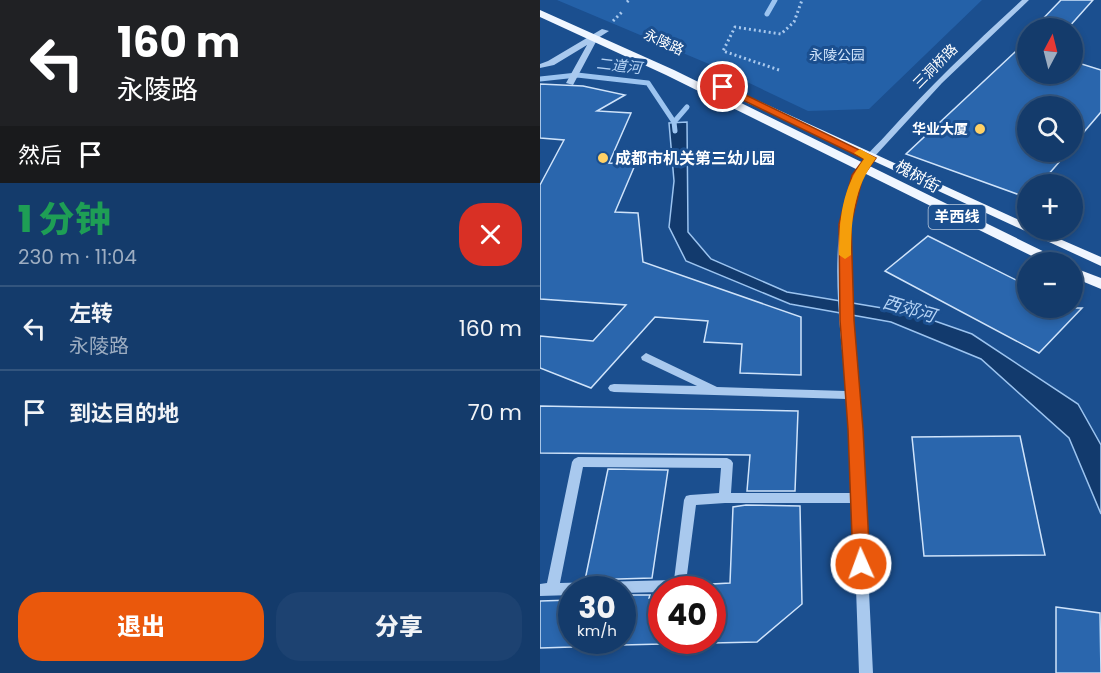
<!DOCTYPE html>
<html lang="zh">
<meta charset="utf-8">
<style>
:root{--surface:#143b6b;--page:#1d4271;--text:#f1f3f6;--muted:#9dadc1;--line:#33557e;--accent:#ea580c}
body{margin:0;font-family:Poppins,"Noto Sans SC",sans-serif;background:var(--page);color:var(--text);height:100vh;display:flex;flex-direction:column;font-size:22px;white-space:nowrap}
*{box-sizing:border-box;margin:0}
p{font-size:20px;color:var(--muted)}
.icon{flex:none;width:33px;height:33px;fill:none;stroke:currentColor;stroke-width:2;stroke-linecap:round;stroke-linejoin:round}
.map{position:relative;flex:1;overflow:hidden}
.sheet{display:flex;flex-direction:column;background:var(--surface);width:540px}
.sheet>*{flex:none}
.hud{background:#202124;color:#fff;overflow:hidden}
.needle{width:39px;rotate:7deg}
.fabs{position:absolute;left:477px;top:18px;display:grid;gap:12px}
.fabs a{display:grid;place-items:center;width:66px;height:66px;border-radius:50%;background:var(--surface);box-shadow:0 3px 9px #0003,0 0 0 2px var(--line);font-size:30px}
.speed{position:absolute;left:18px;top:576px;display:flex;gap:12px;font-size:30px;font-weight:700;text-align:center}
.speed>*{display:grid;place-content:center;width:78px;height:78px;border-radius:50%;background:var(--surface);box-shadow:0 3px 9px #0003,0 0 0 2px var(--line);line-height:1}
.speed small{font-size:15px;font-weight:400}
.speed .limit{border:9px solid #d22;background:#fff;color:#111}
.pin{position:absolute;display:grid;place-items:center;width:51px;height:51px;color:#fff;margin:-26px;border:3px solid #fff;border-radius:50%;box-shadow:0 2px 6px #0007}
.me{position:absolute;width:66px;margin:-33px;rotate:358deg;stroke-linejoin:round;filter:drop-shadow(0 0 4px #0008)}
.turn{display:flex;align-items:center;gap:21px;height:126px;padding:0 18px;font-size:27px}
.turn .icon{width:78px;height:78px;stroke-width:2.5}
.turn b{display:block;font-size:42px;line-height:51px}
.then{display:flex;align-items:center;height:57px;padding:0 18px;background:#0003;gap:12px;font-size:22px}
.round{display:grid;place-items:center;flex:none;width:63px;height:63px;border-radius:24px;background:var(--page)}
.head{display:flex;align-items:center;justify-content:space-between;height:102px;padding:0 18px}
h1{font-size:36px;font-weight:800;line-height:45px;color:#1e9e55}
.action{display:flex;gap:12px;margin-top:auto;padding:12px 18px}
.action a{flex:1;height:69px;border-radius:24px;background:var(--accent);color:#fff;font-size:24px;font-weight:800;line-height:69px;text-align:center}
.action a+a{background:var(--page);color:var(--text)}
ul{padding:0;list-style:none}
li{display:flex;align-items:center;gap:18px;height:84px;padding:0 18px;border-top:2px solid var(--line)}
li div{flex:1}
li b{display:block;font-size:22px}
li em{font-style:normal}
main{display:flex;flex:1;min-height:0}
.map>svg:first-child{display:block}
.green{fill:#2461a8}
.water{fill:#123a6d;stroke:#9cc4f0;stroke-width:1.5}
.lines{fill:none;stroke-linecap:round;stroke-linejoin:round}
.stream{stroke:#9cc4f0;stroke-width:5}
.building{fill:#2a66ad;stroke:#cfe3fa;stroke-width:1.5}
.path{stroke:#a9c9ee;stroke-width:3;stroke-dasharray:2 3;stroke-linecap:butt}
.minor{fill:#a9c9ee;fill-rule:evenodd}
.major{fill:#f0f6ff;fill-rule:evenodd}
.route{fill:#ea580c;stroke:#983908;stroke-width:1.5}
.slow{fill:#f59e0b}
.poi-dot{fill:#ffd166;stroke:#1b4f8f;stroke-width:2}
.labels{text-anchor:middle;stroke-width:6;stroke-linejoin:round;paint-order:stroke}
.far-street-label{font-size:14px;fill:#fff;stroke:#1b4f8f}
.far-park-label{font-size:14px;fill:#cfe3fa;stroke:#1b4f8f}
.far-poi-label{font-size:14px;font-weight:bold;fill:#fff;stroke:#1b4f8f;text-anchor:end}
.far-water-label{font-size:15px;font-style:italic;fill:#b5d3f5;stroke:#1b4f8f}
.shield{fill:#1b4f8f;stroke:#bbcadd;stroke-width:1.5}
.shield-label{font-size:15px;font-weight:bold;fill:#fff}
.poi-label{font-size:16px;font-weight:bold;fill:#fff;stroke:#1b4f8f;text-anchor:start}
.street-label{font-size:16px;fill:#fff;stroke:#1b4f8f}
.water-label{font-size:18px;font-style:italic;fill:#b5d3f5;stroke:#1b4f8f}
</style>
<main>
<section class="sheet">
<div class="hud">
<div class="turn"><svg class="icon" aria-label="left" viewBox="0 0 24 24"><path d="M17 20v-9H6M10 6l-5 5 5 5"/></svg><div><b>160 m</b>永陵路</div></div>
<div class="then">然后<svg class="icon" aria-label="arrive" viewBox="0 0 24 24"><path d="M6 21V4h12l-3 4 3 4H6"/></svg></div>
</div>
<div class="head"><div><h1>1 分钟</h1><p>230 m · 11:04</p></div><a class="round" style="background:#d93025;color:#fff"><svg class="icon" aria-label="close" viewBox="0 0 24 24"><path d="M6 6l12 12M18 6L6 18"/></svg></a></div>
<ul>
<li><svg class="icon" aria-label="left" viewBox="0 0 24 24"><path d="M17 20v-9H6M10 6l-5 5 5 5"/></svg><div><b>左转</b><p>永陵路</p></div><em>160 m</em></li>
<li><svg class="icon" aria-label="arrive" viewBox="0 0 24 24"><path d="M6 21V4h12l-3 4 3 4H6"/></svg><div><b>到达目的地</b></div><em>70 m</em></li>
</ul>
<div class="action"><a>退出</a><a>分享</a></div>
</section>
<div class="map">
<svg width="561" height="673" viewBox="0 0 561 673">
<rect width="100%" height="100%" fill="#1b4f8f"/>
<path class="green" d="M 17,0 L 442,0 L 329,109 L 268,111 L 169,64 Z"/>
<path class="water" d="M 147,122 L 148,232 L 171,259 L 247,292 L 372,313 L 432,334 L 538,404 L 561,445 L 561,514 L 529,438 L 441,359 L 351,322 L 250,304 L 146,261 L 129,227 L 134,181 L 129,123 Z"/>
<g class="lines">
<g class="stream">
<path d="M 227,14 L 235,0"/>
<path d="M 0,79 L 37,75 L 108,83 L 134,122 L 135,131"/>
<path d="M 134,122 L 147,107"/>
</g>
</g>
<g class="building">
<path d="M 521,0 L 553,0 L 528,28 L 494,28 Z"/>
<path d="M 488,40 L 488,74 L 532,74 L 532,61 L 561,70 L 561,112 L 532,146 L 532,106 L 488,106 L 488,152 L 528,152 L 500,184 L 488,184 L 488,198 L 366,154 Z"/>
<path d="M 0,84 L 43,86 L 85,95 L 57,111 L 91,113 L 69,163 L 95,165 L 75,212 L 98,213 L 103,262 L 261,317 L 261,375 L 200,373 L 202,344 L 164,342 L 168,321 L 115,317 L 51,388 L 0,368 L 0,336 L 53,341 L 86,305 L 0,299 L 0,185 L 24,140 L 0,138 Z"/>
<path d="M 388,236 L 488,286 L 488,308 L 542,308 L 499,353 L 345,271 Z"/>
<path d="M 0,406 L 258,411 L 255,491 L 207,491 L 210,455 L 0,453 Z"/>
<path d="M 480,436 L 505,555 L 384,556 L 372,437 Z"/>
<path d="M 68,469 L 128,470 L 112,578 L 45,580 Z"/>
<path d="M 206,505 L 260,506 L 262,604 L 217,642 L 172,643 L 172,584 L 190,583 L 193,507 Z"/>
<path d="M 82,595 L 110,595 L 109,598 L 122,598 L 122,644 L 82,645 Z"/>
<path d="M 32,600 L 32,647 L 0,648 L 0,601 Z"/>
<path d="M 516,607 L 560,613 L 561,673 L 516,673 Z"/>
</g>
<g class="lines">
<g class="path">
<path d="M 87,2 L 89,0"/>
<path d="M 73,21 L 83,11"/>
<path d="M 239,70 L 183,51 L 195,27 L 241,34 L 254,22 L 262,0"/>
</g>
<g class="minor">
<path d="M 482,0 L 489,0 L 402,83 L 335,156 L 321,177 L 314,202 L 309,232 L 309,300 L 321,428 L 333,673 L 319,673 L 313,503 L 185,503 L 156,505 L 145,590 L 122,590 L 122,592 L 82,593 L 82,590 L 32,590 L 32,595 L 0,596 L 0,584 L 7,583 L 32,462 L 34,459 L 38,457 L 187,458 L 191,460 L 193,463 L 191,493 L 312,493 L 307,399 L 74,392 L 70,391 L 68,388 L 70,385 L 74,384 L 157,386 L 102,360 L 101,357 L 106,353 L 177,387 L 306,391 C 300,324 287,241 312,178 C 319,161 334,148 346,135 C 389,87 435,43 482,0 ZM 43,467 L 181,468 L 179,493 L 150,495 L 146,496 L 144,500 L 134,580 L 20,583 Z"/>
<path d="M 62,29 L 69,31 L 58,38 L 33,85 L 26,83 L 47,45 L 14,65 L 0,68 L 0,64 L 8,61 Z"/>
</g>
<g class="major">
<path d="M 0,10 L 134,70 L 519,259 L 521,262 L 504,262 L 126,75 L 0,17 Z"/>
<path d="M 212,98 L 488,224 L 488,230 L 499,230 L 561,257 L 561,266 L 208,103 L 208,99 Z"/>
<path d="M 532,267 L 561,278 L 561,289 L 532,277 Z"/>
</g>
</g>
<path class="route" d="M 183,84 L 336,158 L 323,176 L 311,224 L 314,320 L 323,429 L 330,564 L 327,569 L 321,571 L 315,569 L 313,564 L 308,429 L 300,320 L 299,224 L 312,175 L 324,159 L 180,89 L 178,87 Z"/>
<path class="slow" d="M 320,149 L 336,158 C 314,188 311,218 311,255 L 305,259 L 299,255 C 299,219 302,188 324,159 L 314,153 Z"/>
<g class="poi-dot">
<circle cx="440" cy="129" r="6"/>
<circle cx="63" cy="158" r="6"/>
</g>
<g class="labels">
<g class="far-street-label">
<text transform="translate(124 42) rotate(25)" y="5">永陵路</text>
<text transform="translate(395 66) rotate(-45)" y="5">三洞桥路</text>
</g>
<g class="far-park-label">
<text x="297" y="60">永陵公园</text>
</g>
<g class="far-poi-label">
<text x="428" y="134">华业大厦</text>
</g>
<g class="far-water-label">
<text transform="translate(79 66) rotate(6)" y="5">二道河</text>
</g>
<rect class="shield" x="388.5" y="205" width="57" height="24" rx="4.5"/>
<g class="shield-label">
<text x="417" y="222">羊西线</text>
</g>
<g class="poi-label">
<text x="75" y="164">成都市机关第三幼儿园</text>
</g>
<g class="street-label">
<text transform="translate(378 176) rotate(29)" y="6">槐树街</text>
</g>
<g class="water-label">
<text transform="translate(369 309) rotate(16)" y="6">西郊河</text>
</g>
</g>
</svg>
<div class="fabs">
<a><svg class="needle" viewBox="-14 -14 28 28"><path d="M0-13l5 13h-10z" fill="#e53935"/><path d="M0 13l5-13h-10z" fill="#9dadc1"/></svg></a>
<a><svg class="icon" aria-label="search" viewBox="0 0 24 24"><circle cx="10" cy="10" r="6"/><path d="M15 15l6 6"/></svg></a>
<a>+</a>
<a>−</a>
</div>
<div class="speed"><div>30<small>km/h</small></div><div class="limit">40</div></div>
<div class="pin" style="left:183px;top:87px;background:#d93025"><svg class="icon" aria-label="arrive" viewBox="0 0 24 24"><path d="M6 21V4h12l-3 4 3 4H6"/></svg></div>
<svg class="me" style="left:321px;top:564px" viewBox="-20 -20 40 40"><circle r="17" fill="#ea580c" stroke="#fff" stroke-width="3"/><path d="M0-11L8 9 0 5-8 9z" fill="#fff"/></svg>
</div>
</main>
